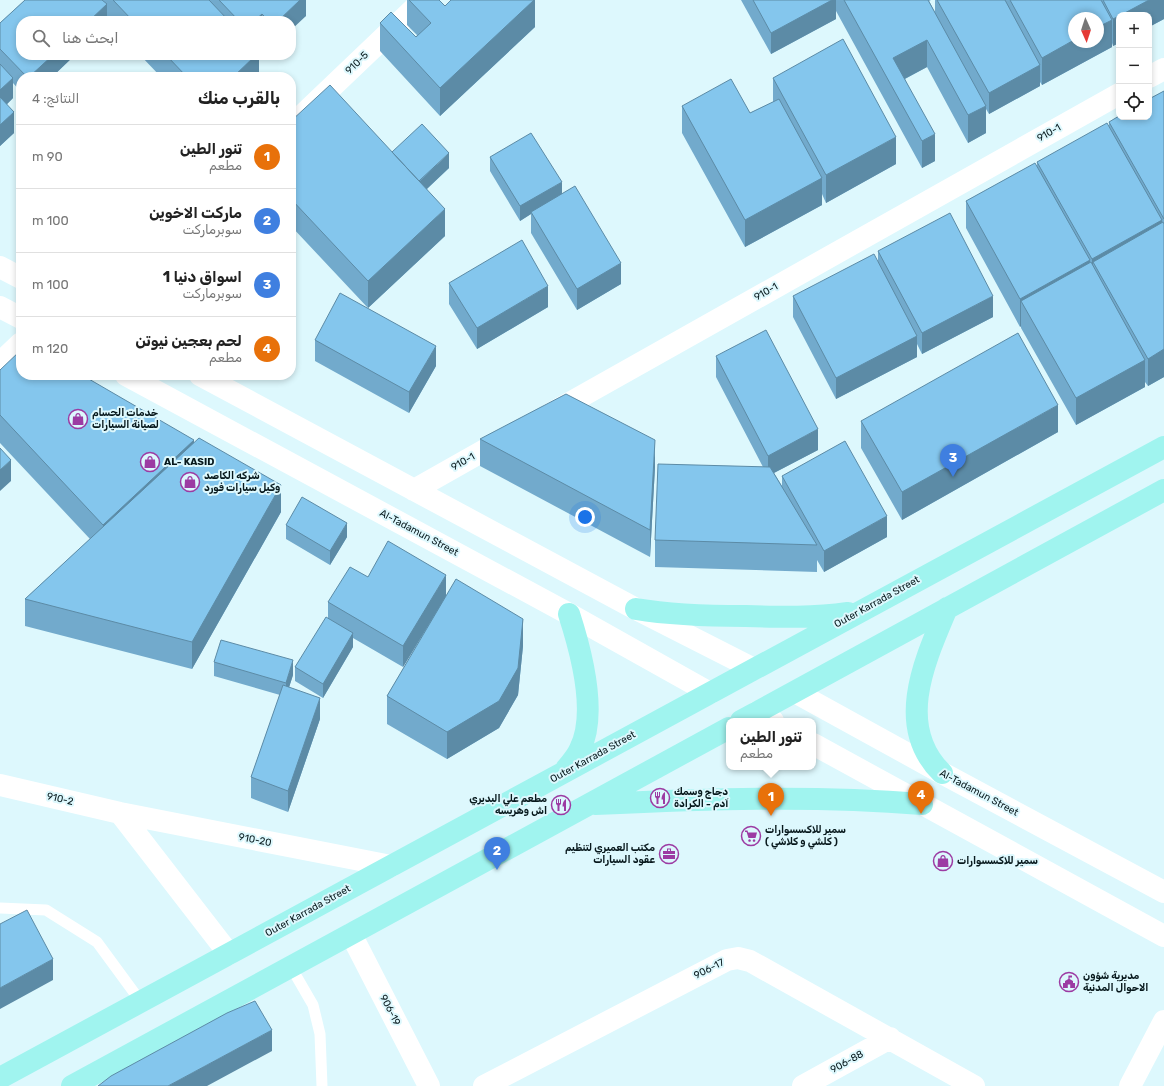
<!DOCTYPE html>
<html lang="ar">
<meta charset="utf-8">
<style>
body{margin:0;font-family:Rubik,"Noto Naskh Arabic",sans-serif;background:#f6f6f6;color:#222;direction:rtl}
.controls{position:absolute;right:12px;top:12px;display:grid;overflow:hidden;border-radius:8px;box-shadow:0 2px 6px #0003}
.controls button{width:36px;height:36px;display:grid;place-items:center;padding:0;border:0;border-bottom:1px solid #e0e0e0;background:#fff;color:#222;font:20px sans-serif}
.compass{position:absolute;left:1068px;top:12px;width:36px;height:36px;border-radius:50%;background:#fff;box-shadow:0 2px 6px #0003;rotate:177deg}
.you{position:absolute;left:585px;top:517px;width:14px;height:14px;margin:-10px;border:3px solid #fff;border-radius:50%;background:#1a73e8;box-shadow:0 0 0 6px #1a73e833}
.badge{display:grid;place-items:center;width:26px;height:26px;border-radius:50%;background:#9c3ba3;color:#fff;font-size:13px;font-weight:700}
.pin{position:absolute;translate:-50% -33px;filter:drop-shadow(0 1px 2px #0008)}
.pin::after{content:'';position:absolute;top:21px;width:14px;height:12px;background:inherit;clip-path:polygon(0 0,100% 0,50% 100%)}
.popup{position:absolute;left:726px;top:718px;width:90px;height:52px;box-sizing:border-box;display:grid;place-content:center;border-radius:8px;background:#fff;filter:drop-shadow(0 1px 3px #0005);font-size:13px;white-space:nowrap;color:#767676}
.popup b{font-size:15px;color:#222}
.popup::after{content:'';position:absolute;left:50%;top:100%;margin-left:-8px;border:8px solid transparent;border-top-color:#fff}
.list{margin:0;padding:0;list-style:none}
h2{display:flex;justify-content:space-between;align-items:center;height:52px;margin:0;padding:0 16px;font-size:17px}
h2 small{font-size:13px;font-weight:400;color:#767676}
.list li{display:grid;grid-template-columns:26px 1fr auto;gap:12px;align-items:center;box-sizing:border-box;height:64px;padding:0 16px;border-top:1px solid #e0e0e0}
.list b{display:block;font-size:15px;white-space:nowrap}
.list p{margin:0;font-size:13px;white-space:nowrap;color:#767676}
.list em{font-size:13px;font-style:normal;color:#767676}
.icon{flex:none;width:22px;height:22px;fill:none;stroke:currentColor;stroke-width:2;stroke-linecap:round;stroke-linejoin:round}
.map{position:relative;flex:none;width:1164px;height:1086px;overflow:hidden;direction:ltr}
.search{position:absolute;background:#fff;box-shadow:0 2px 6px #0003;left:16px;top:16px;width:280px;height:44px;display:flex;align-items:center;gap:10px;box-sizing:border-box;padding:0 14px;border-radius:16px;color:#767676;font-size:15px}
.panel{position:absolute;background:#fff;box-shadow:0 2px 6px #0003;left:16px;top:72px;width:280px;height:308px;border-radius:16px;direction:rtl}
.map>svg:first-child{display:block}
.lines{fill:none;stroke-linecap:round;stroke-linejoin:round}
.service{stroke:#fff;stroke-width:11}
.minor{stroke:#fff;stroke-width:22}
.tertiary{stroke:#fff;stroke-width:22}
.primary{stroke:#a0f4ef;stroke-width:22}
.wall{fill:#72aacc}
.shaded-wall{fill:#5c8ba6}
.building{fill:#84c6ed;stroke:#5c8ba6}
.labels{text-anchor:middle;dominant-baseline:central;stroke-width:4;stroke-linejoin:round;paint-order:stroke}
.street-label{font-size:10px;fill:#07181c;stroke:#ddf8fd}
.poi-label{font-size:10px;font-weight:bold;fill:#07181c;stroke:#ddf8fd;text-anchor:start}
</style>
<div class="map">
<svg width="1164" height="1086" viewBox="0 0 1164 1086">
<rect width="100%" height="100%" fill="#ddf8fd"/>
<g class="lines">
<path class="service" d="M0,908L46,910L97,942L141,1002
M291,967L313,1005L320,1034L322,1086"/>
<path class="minor" d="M1149,77L1164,69
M291,126L423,0
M0,267L21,278
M0,307L21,318
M0,363L21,343
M126,375L569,614L710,693
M200,375L636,609L754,669
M550,414L1119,94
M414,490L506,438
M0,785L120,813L391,866
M120,813L229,954
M351,934L429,1086
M484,1086L727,960L738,958L750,961L974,1086
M803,1086L890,1038
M1130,1086L1164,1021"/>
<path class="tertiary" d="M795,692L942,773L1164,892
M757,712L773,721
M813,744L1164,936"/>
<path class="primary" d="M636,609C672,615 708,616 745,616C780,617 814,618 848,613
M741,721L1164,490
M566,769C571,763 577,756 580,749C598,713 581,651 569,614
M942,773C894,726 925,660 947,608
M595,804C704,799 813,795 922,804
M0,1078L1164,447
M72,1086L729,728"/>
</g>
<path class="wall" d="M25,0H306V16L291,21H107V20V21L21,55H75L52,77H21V92L13,83V98L7,104L14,133L0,146V23Z
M407,0H439L445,6L535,0V27L440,116L380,51V23L416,37L417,35L407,25Z
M741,0H931L929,1L935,12V0H1164V19L1149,27L1119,15V43L1113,46L1112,43V47L1042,85L1040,82V86L989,114L986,109V133L968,143L927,67L905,79L935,161L922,168L836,11V19L771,54Z
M140,55H259V77H161Z
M773,78L896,164L826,203L822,194V205L745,247L682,133V106L750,113L773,102Z
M1164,91V377L1148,386L1145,382V387L1076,425L1021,328V326L1020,327L966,228V201L1037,166V162L1109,127V122Z
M291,121L392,152L449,168L427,189L445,236L368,308L291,226Z
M490,157L562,194L621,284L577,310L531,233V214L520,221L490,171Z
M878,251L993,317L922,354L917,344V357L836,399L793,317V296L878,262Z
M449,283L548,307L477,349L449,304Z
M315,340L436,366L409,413L315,361Z
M716,356L818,450L774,473L782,486V476L887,537L824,572L817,560V572L655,567V540L763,467L716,377Z
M0,370L194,443L281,512L192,669L25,626V599L90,539L0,443Z
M861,421L1058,432L902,520L861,448Z
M480,439L655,467L650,557L480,466Z
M286,525L347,537L330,565L286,539Z
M368,577L446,596L523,646L518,695L499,728L447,759L387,724V696L437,612L403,667L353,638V647L323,698L295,681V667L328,619V602Z
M214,662L293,675L289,687L320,719L288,812L251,798V777L280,695L214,676Z"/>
<path class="shaded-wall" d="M300,0H306V16L291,30V21H278Z
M534,0H535V27L440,116V88Z
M832,0H836V19L771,54V33Z
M1149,0H1164V19L1149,27V15H1121Z
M107,4V21H89Z
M262,14V21H254Z
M1119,16V43L1113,46V19Z
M1112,20V47L1042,85V58L1074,40V42H1098V27Z
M927,40V67L893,85V58Z
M53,55H75L52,77H29Z
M256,55H259V77H233Z
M1040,65V86L989,114V93Z
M13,78V98L0,111V90Z
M986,106V133L968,143V115Z
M14,112V133L0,146V125Z
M935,134V161L922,168V141Z
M896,137V164L826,203V175Z
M449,153V168L417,198V184Z
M822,178V205L745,247V220Z
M562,182V197L531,212V214L520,221V206Z
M445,209V236L368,308V281Z
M1162,220V247L1093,262V285L1092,286V259Z
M1090,260V287L1021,301V326L1020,327V299Z
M621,263V284L577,310V289Z
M548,286V307L477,349V328Z
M993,296V317L922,354V333Z
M917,336V357L836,399V378Z
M436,346V366L409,413V392Z
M1164,349V377L1148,386V359Z
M1145,360V387L1076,425V398Z
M1058,405V432L902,520V492Z
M818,429V450L768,476V456Z
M194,440V467L103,552V525Z
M655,440V467L650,557V530Z
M11,460V481L0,491V470Z
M281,485V512L192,669V642Z
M887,516V537L824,572V551Z
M347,523V537L330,565V551Z
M446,575V596L403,667V646Z
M523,619V646L518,695L499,728L447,759V732Z
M353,633V647L323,698V684Z
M293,660V675L286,697V683Z
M320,698V719L288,812V791Z
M53,959V980L0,1009V988Z
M272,1030V1051L207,1086H168Z"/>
<path class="building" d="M25,0H102L107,4L89,21H21V55H53L29,77H27L0,49V23Z
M113,0H209L229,21H133Z
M219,0H300L278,21H269L262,14L254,21H239Z
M409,0H439L445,6L451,0H534L440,88L380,23L391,12L416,37L431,23Z
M753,0H832L771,33Z
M844,0H928L986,106L968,115L927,40L893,58L935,134L922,141Z
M937,0H1005L1040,65L989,93Z
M1010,0H1101L1112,20L1098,27V18H1074V40L1042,58Z
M1103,0H1149L1121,15H1119V16L1113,19Z
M843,39L896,137L826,175L773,78Z
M166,55H256L233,77H187Z
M0,64L13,78L0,90Z
M731,79L750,113L779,99L822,178L745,220L682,106Z
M330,85L445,209L368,281L291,199V121Z
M1164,91V219L1109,122L1119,116V117H1149V99Z
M0,97L14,112L0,125Z
M1107,123L1162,220L1092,259L1037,162Z
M422,124L449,153L419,181L392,152Z
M531,133L562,182L520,206L490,157Z
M1035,163L1090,260L1020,299L966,201Z
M575,186L621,263L577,289L531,212Z
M950,213L993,296L922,333L878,251Z
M1163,222L1164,224V349L1148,359L1093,262Z
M522,240L548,286L477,328L449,283Z
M874,254L917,336L836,378L793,296Z
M1091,262L1145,360L1076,398L1021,301Z
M340,293L436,346L409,392L315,340Z
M766,330L818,429L768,456L716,356Z
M1018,333L1058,405L902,492L861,421Z
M21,350V375H82L194,440L103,525L0,415V370Z
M566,394L655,440L650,530L480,439Z
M199,438L281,485L192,642L25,599Z
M845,441L887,516L824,551L782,476Z
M0,448L11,460L0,470Z
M658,464L770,467L817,545L655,540Z
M302,497L347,523L330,551L286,525Z
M388,541L446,575L403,646L328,602L350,567L368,577Z
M456,579L523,619L518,668L499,701L447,732L387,696Z
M326,617L353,633L323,684L295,667Z
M221,640L293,660L286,683L214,662Z
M283,685L320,698L288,791L251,777Z
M27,910L53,959L0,988V924Z
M255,1001L272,1030L168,1086H98L111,1076L227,1013Z"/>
<defs>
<g id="shop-ring" transform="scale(1)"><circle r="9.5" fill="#ddf8fd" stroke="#9c3ba3" stroke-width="1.5"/><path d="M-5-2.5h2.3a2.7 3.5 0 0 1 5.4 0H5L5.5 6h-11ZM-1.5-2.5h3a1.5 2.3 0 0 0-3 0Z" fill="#9c3ba3"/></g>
<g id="restaurant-ring" transform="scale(1)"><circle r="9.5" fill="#ddf8fd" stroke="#9c3ba3" stroke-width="1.5"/><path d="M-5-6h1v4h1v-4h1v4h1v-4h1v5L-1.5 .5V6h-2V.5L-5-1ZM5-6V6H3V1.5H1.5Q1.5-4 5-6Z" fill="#9c3ba3"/></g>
<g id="supermarket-ring" transform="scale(1)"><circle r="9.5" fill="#ddf8fd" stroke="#9c3ba3" stroke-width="1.5"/><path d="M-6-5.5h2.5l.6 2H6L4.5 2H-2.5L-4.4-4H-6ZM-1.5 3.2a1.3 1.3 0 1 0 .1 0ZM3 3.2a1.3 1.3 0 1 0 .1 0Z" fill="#9c3ba3"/></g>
<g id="office-ring" transform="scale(1)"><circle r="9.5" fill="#ddf8fd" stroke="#9c3ba3" stroke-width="1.5"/><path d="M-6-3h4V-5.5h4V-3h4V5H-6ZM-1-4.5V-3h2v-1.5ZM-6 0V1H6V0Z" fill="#9c3ba3"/></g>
<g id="civic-ring" transform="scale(1)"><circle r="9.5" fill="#ddf8fd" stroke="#9c3ba3" stroke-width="1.5"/><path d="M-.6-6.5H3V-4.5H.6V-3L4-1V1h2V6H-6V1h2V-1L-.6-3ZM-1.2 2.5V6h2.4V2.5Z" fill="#9c3ba3"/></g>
</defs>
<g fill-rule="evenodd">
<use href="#shop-ring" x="78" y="419"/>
<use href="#shop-ring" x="150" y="462"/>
<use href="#shop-ring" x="190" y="482"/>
<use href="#restaurant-ring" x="660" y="798"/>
<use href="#restaurant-ring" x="561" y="805"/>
<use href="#supermarket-ring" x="751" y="836"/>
<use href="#office-ring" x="669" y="854"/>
<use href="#shop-ring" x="943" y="861"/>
<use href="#civic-ring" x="1069" y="982"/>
</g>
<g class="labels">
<g class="street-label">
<text transform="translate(357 63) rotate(-44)">910-5</text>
<text transform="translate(1049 133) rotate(-29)">910-1</text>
<text transform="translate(766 292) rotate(-29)">910-1</text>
<text transform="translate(463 462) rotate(-29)">910-1</text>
<text transform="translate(419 533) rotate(28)">Al-Tadamun Street</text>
<text transform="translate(877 602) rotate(-29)">Outer Karrada Street</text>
<text transform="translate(593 757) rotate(-29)">Outer Karrada Street</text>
<text transform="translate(979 793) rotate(28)">Al-Tadamun Street</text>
<text transform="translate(60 799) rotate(13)">910-2</text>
<text transform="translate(255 840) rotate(11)">910-20</text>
<text transform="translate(308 911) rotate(-29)">Outer Karrada Street</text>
<text transform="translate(709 969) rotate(-27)">906-17</text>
<text transform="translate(390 1010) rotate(63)">906-19</text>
<text transform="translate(847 1062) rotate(-29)">906-88</text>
</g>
<g class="poi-label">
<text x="92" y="413">خدمات الحسام<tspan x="92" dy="12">لصيانة السيارات</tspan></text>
<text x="164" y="462">AL- KASID</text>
<text x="204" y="476">شركه الكاصد<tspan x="204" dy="12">وكيل سيارات فورد</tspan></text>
<text x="674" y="792">دجاج وسمك<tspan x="674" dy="12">آدم - الكرادة</tspan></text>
<text x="547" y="799" text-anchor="end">مطعم علي البديري<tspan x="547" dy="12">اش وهريسه</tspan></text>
<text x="765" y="830">سمير للاكسسوارات<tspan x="765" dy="12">( كلشي و كلاشي )</tspan></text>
<text x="655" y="848" text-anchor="end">مكتب العميري لتنظيم<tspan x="655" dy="12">عقود السيارات</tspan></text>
<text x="957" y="861">سمير للاكسسوارات</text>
<text x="1083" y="976">مديرية شؤون<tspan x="1083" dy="12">الاحوال المدنية</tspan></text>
</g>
</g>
</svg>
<div class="controls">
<button>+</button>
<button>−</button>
<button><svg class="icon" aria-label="locate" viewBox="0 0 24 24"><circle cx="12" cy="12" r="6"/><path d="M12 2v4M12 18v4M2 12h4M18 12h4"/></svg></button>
</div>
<svg class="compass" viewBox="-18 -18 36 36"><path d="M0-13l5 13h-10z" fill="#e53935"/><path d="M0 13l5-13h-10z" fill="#767676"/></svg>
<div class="you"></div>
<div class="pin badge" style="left:771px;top:816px;background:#e8710a">1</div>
<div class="popup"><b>تنور الطين</b>مطعم</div>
<div class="pin badge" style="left:497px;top:870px;background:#3f7fe0">2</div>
<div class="pin badge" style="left:953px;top:477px;background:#3f7fe0">3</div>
<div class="pin badge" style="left:921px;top:814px;background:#e8710a">4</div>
<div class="search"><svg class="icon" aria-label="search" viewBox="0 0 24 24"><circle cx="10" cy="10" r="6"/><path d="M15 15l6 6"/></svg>ابحث هنا</div>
<section class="panel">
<h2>بالقرب منك<small>النتائج: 4</small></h2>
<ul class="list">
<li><span class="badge" style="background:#e8710a">1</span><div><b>تنور الطين</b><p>مطعم</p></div><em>90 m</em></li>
<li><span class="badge" style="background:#3f7fe0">2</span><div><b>ماركت الاخوين</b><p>سوبرماركت</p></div><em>100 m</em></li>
<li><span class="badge" style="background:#3f7fe0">3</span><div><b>اسواق دنيا 1</b><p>سوبرماركت</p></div><em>100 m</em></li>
<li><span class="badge" style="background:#e8710a">4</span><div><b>لحم بعجين نيوتن</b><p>مطعم</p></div><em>120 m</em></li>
</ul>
</section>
</div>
